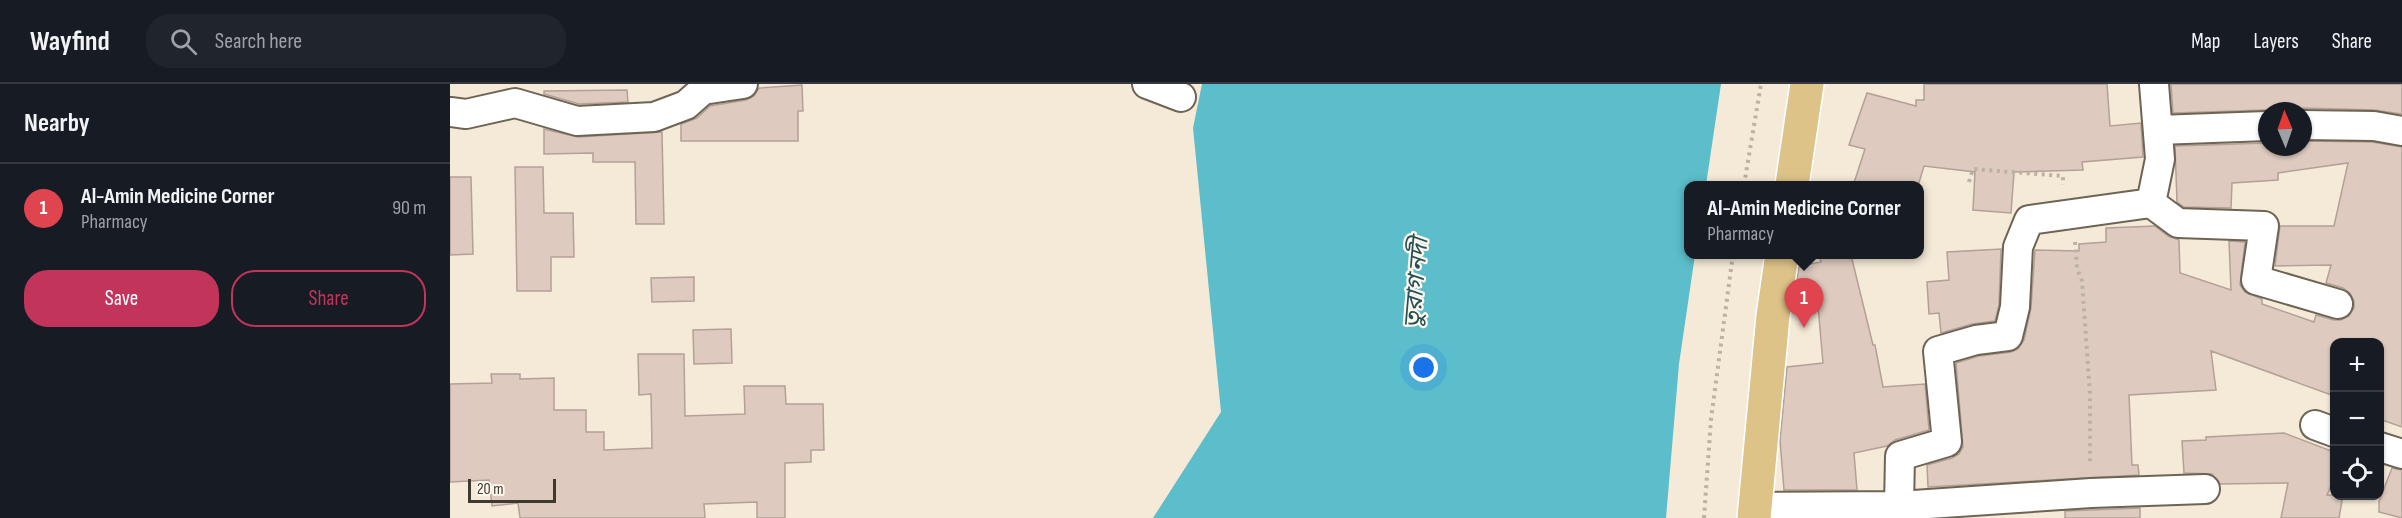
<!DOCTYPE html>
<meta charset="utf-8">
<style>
body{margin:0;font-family:"Sofia Sans Condensed","Noto Sans Bengali",sans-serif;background:#20242c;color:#f1f3f6}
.controls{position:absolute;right:18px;bottom:18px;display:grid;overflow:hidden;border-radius:12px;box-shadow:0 2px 4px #0004}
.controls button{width:54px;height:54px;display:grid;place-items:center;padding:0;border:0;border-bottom:2px solid #363941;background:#171b24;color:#f1f3f6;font:30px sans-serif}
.compass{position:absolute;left:1808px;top:18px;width:54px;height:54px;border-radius:50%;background:#171b24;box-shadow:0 2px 4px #0004;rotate:358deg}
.scale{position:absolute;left:18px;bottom:15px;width:88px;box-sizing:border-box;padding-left:6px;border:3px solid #3e3a32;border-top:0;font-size:16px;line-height:21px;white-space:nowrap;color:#3e3a32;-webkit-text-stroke:4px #fef8ed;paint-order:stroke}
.you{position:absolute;left:974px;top:284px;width:21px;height:21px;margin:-15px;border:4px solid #fff;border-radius:50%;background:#1a73e8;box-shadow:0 0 0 9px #1a73e833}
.badge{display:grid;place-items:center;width:39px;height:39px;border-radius:50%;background:#c3345b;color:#fff;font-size:20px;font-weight:700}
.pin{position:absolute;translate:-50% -50px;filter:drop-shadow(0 2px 3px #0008)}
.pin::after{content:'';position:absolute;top:32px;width:21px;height:18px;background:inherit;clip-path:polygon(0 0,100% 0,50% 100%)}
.popup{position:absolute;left:1234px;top:97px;width:240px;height:78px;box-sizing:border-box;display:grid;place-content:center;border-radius:12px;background:#171b24;filter:drop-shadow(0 2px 4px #0005);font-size:20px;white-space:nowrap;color:#9ea1a6}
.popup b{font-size:22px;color:#f1f3f6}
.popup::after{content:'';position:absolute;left:50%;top:100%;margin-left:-12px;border:12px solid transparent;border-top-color:#171b24}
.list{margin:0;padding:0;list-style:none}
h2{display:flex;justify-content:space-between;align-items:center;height:78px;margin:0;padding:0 24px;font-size:26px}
h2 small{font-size:20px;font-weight:400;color:#9ea1a6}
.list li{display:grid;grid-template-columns:39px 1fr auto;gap:18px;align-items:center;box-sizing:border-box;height:90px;padding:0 24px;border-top:2px solid #363941}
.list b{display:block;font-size:22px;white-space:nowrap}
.list p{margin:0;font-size:20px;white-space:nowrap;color:#9ea1a6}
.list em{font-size:20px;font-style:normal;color:#9ea1a6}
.actions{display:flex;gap:12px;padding:18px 24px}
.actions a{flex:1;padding:14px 0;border:2px solid #c3345b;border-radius:24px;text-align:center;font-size:21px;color:#c3345b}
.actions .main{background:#c3345b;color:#fff}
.icon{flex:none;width:33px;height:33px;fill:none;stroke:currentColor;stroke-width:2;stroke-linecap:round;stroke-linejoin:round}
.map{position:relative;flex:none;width:1952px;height:434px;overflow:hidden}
header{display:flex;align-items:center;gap:36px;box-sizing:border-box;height:84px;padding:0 30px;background:#171b24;border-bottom:2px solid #363941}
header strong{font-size:28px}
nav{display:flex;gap:33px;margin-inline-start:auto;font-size:21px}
.search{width:420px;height:54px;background:#20242c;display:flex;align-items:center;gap:15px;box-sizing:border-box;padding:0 21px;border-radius:24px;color:#9ea1a6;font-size:22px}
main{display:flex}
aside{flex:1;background:#171b24}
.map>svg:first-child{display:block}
.water{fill:#5cbecb}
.building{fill:#decabf;stroke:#b3a096;stroke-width:1.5}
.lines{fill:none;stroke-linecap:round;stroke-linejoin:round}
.minor-casing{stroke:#6d6454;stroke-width:32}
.trunk-casing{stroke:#fff;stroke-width:36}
.path{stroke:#bbb2a3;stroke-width:4;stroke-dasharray:3 4.5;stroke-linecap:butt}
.minor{stroke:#fff;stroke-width:28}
.trunk{stroke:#dec388;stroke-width:33}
.labels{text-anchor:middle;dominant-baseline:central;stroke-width:4.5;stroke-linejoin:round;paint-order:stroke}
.water-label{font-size:24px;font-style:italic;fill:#245055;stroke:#fef8ed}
</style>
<header>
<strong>Wayfind</strong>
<div class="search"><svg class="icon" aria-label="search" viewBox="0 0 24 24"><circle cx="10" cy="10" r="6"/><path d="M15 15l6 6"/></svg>Search here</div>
<nav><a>Map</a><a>Layers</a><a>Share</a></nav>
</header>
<main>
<aside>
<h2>Nearby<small></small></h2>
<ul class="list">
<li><span class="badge" style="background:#e0444e">1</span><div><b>Al-Amin Medicine Corner</b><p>Pharmacy</p></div><em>90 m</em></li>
</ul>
<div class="actions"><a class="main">Save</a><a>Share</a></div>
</aside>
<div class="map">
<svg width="1952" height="434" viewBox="0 0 1952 434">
<rect width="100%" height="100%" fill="#f5ead8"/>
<path class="water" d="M752,0H1271L1256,101H1238V170L1245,171L1229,280L1216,434H703L771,328L743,44Z"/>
<path class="building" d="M1474,0H1657L1660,42L1691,39L1693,73L1632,78L1633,86L1564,88L1561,129L1523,126L1525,88L1474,82L1468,102H1403L1415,65L1399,61L1417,9L1466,22V16H1474Z
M1721,0H1952V30L1924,26L1853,24L1844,27L1816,26L1723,29Z
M352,1L353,27H348V57H231V40L247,34L260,22L296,16L304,12L309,4Z
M177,6L178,18L129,20L94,10V7Z
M94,45L128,53L212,48L214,140H186L185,78H143V69L94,70Z
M1853,57L1922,58L1952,63V343L1929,335V258H1884V312L1761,267L1766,306L1679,311L1682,381H1688L1689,391L1478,403L1477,381L1502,374L1509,370L1513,363L1506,279L1529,272L1561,268L1568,265L1574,256L1581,224L1585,166L1629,167V160L1656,158V144L1705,142L1718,152L1729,156L1730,189L1781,206L1779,157L1795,158L1790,201L1795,208L1812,215V220L1864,238L1866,231L1884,236H1891L1899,232L1904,224V217L1900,209L1893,204L1876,199L1881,181L1825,182L1830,142H1884L1898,79L1828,89V96L1782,99L1781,124L1734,123L1727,118L1725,62L1817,59V63H1853Z
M65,83H93L94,129H123L124,173H101V207H67Z
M0,93H21L23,170L0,171Z
M1551,165L1549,221L1545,237L1522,240L1491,249L1489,229L1479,230L1477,198L1499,196L1497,168Z
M1369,171H1401L1423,261H1425L1433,303L1475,300L1479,346L1445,356L1437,362L1404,369L1407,406H1334L1330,356L1337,283L1373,279L1367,211L1344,215L1349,182L1371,178Z
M244,193V217L202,218L201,194Z
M281,245L282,279L244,280L243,246Z
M188,270H234L235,332L295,330L294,302H335L336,320H373L374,366H361V378L335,379V434H307V418L254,420L255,434H70L68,419L42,422L39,396L0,398V300L42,299L41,290H70V295L104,294V326H136V348H154V366L202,364L201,310L189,311Z
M1834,349L1884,368V395L1877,411H1893L1889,434H1831L1838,399L1770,400L1762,390L1734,389L1732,357L1756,356V353Z
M1942,384L1952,386V434L1929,428V417Z
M1690,424V434H1615V427Z"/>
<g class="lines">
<g class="minor-casing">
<path id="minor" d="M697,0L731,13
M0,28L16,30L65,19L127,37L204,33L236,21L253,6L293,0
M1853,41L1924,42L1952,47
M1708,46L1817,42
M1701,119L1710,75L1704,0
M1865,341L1884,348
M1930,363L1952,370
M1449,422L1450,372L1497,358L1488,267L1526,256L1558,252L1565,223L1568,163L1579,136L1701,119L1728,139L1814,142L1806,196L1888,220
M1305,423L1449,422L1641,409L1755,405"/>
</g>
<g class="trunk-casing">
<path id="trunk" d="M1342,101L1357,0
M1304,434L1323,232L1332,170"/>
</g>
<path class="path" d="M1519,98L1523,85L1613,92V101
M1294,101L1311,0
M1625,158L1627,184L1632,197L1640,310V380
M1254,434L1261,335L1283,170"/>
<use href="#minor" class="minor"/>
<use href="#trunk" class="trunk"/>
</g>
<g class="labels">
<g class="water-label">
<text transform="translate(966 199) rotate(-85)">তুরাগ নদী</text>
</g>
</g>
</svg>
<div class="controls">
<button>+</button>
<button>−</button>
<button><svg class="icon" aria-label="locate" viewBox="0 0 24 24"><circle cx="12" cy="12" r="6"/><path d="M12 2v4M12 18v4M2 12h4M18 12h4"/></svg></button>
</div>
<svg class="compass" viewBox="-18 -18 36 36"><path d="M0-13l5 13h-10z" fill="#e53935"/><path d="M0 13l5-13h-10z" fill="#9ea1a6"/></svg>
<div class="scale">20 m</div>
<div class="you"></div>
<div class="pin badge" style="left:1354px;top:244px;background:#e0444e">1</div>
<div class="popup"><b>Al-Amin Medicine Corner</b>Pharmacy</div>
</div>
</main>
